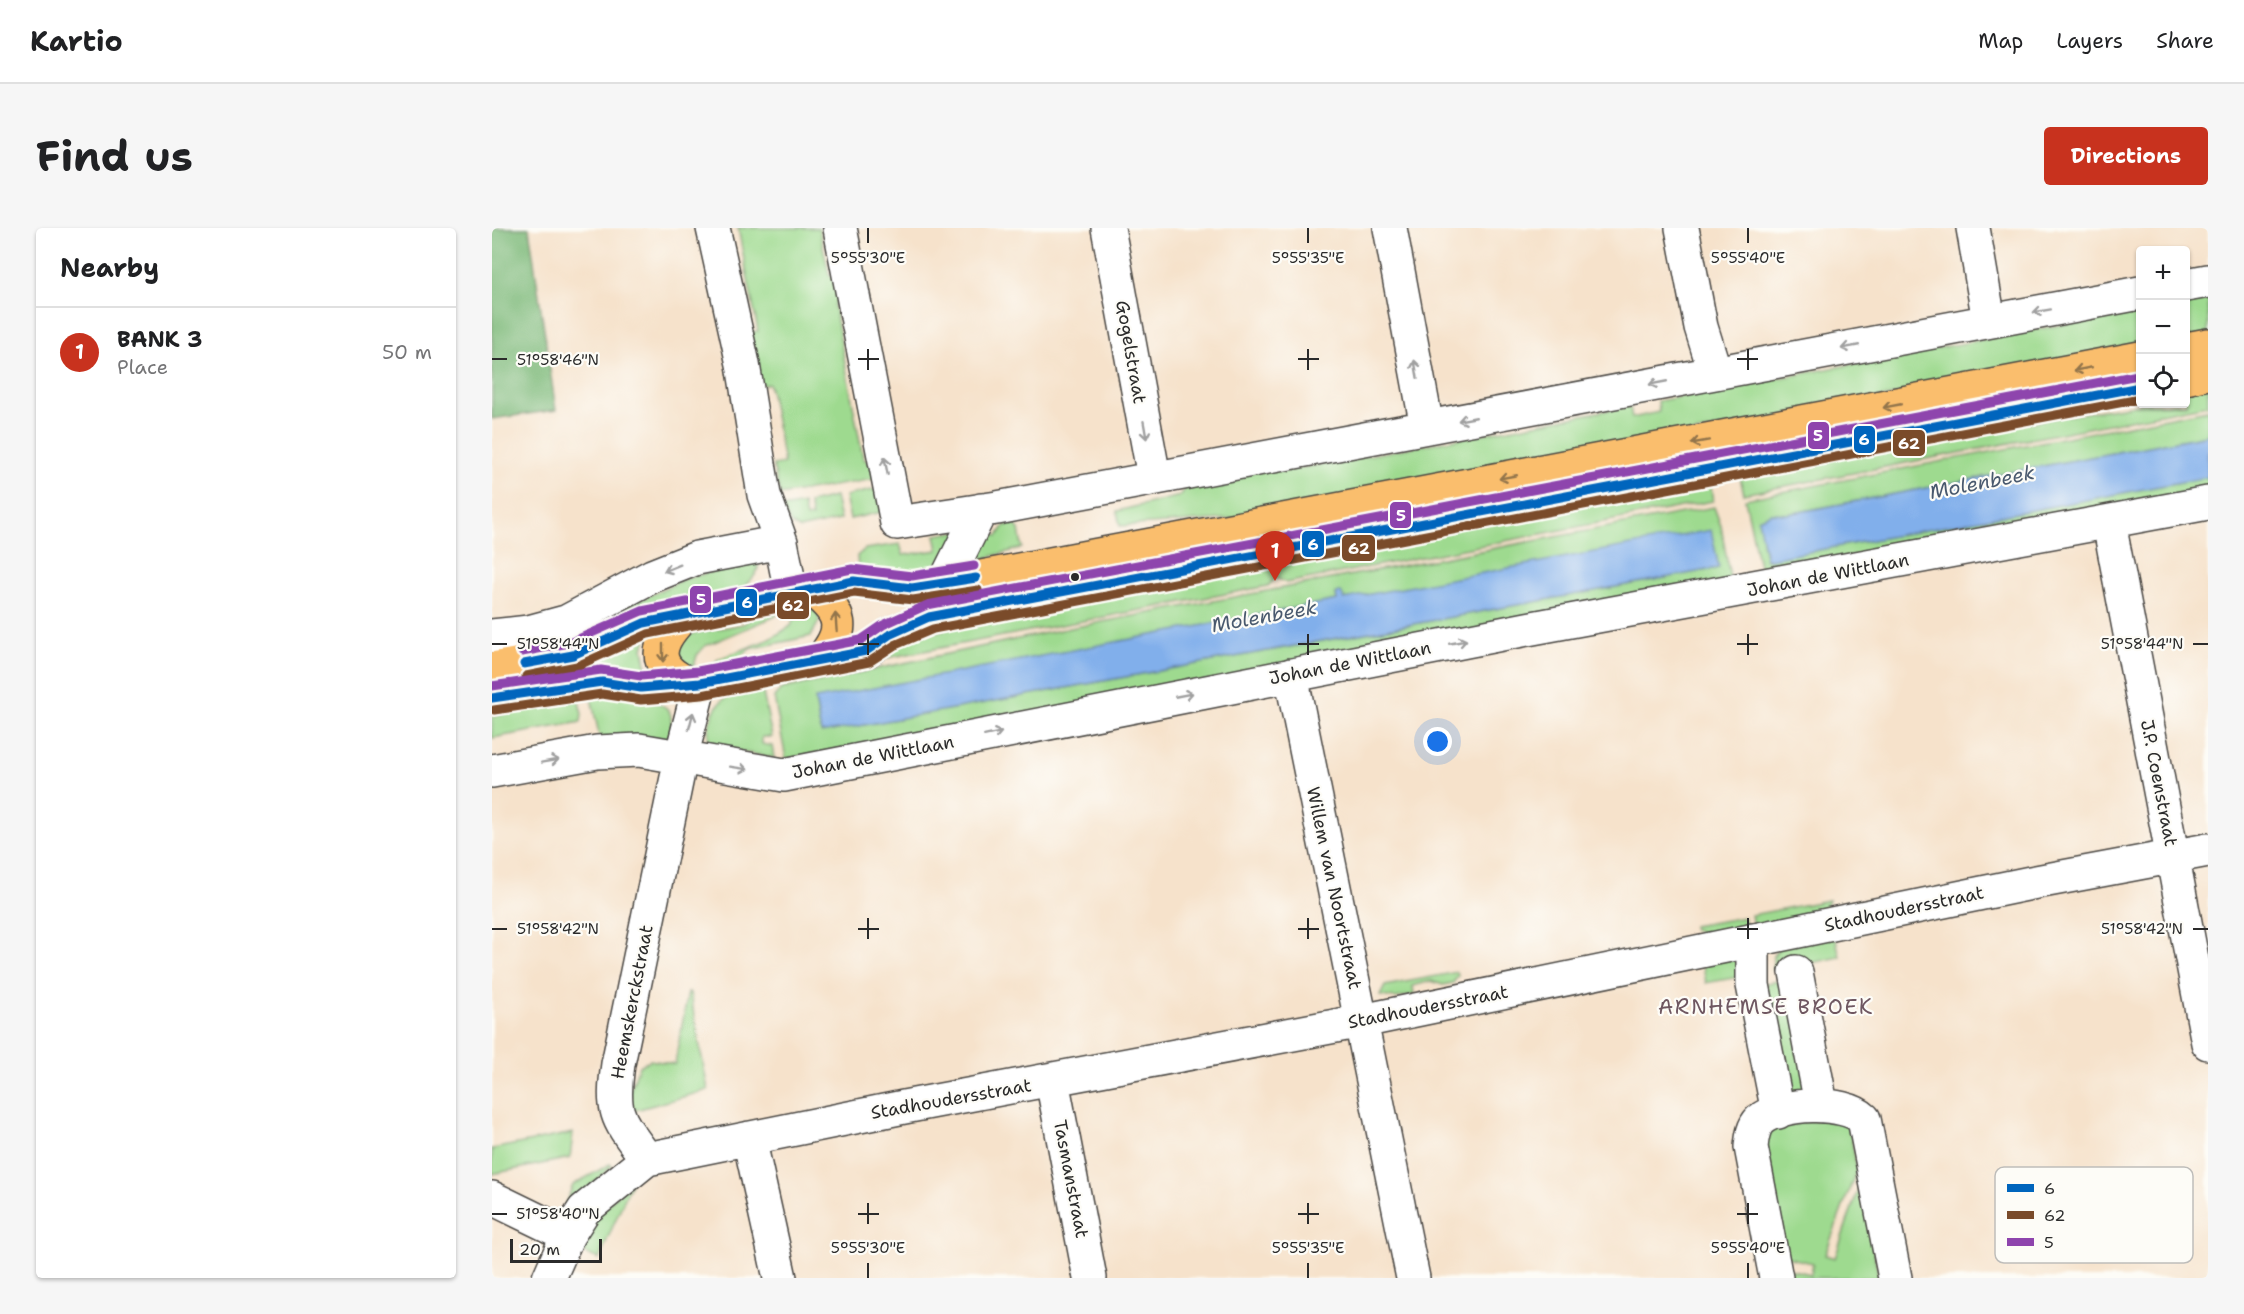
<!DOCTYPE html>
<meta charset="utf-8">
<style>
body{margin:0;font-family:"Shantell Sans",sans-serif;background:#f6f6f6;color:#202124}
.controls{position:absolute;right:18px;top:18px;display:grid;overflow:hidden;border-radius:6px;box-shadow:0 2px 4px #0004}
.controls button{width:54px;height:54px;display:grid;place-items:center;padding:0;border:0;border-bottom:2px solid #e0e0e0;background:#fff;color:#202124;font:30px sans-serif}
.scale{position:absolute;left:18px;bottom:15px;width:92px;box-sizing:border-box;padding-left:6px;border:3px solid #2b2b2b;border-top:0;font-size:16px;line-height:21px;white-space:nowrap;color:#2b2b2b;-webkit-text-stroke:4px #fdfcf7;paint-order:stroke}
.you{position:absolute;left:946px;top:514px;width:21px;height:21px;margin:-15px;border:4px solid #fff;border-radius:50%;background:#1a73e8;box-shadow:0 0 0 9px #1a73e833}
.badge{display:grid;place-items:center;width:39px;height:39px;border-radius:50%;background:#c8321e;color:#fff;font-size:20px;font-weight:700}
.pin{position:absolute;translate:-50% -50px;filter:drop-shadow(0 2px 3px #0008)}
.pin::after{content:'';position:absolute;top:32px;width:21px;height:18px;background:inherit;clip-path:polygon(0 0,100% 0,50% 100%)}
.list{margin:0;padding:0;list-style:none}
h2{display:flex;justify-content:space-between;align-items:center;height:78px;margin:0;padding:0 24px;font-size:26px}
h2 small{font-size:20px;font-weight:400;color:#757577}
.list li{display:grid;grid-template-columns:39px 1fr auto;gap:18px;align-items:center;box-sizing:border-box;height:90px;padding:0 24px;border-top:2px solid #e0e0e0}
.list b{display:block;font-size:22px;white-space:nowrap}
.list p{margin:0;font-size:20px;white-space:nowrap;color:#757577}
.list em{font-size:20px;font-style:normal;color:#757577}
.icon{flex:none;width:33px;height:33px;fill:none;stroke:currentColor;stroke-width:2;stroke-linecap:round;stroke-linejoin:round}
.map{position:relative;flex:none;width:1716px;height:1050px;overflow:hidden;border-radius:6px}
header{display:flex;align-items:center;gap:36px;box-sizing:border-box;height:84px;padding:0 30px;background:#fff;border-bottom:2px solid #e0e0e0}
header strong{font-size:28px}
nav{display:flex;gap:33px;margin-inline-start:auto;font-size:21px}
.intro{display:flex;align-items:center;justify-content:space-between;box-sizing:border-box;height:144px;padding:0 36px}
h1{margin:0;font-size:42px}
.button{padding:15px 27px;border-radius:6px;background:#c8321e;color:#fff;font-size:21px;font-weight:700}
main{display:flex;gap:36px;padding:0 36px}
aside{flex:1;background:#fff;border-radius:6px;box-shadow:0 2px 4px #0004}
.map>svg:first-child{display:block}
.green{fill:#9eda8f;stroke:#64825d;stroke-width:1.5;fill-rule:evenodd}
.forest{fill:#7eba7a;stroke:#547252;stroke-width:1.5}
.water{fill:#81afeb;stroke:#566d8b;stroke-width:1.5}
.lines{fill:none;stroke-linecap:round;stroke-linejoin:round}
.minor-casing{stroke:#494643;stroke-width:36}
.major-casing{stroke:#494643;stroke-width:36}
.minor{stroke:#fff;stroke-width:33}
.major{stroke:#fabe6d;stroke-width:33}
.bus-1-casing{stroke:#fdfcf7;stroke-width:14}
.bus-2-casing{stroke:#fdfcf7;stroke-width:14}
.bus-3-casing{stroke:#fdfcf7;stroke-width:14}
.bus-1{stroke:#0065bd;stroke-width:9}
.bus-2{stroke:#7a4b2a;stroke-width:9}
.bus-3{stroke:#8e44ad;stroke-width:9}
.oneway{stroke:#a0a0a0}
.oneway2{stroke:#92744c}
.ticks{fill:none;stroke:#2b2b2b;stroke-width:2}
.bus-dot{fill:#2b2b2b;stroke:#fdfcf7;stroke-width:2}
.labels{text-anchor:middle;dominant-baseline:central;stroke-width:4.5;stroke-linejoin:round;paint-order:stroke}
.street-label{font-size:18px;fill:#2b2b2b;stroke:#fdfcf7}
.water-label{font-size:20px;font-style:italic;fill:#49596e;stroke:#fdfcf7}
.quarter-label{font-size:21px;letter-spacing:1.5px;fill:#6f5761;stroke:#fdfcf7}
.key{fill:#fdfcf7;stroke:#bebdba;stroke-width:1.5}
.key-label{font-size:16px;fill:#2b2b2b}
.ticks-label{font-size:15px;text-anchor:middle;fill:#2b2b2b;stroke:#fdfcf7;stroke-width:4.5;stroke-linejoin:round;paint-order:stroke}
.line-badge{stroke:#fdfcf7;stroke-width:2}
.badge-label{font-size:16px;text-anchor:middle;font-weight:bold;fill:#fff}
</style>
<header>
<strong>Kartio</strong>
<nav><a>Map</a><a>Layers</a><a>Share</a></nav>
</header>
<div class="intro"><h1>Find us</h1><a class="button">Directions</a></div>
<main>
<aside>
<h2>Nearby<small></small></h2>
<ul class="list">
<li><span class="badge">1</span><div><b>BANK 3</b><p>Place</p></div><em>50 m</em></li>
</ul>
</aside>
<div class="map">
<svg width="1716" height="1050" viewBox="0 0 1716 1050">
<rect width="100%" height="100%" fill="#fdfcf7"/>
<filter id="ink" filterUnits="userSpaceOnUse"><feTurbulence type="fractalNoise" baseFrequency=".0167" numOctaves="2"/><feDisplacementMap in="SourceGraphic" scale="12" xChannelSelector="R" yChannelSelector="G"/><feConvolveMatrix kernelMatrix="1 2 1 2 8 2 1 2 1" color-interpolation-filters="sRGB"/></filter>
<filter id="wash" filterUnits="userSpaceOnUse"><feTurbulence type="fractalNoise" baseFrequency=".008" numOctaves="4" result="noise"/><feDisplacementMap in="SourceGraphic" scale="24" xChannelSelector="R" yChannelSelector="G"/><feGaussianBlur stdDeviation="1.35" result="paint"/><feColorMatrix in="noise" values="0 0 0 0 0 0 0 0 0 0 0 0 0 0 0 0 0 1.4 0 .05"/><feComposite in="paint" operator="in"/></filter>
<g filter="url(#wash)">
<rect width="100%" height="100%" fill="#f6e2cb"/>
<path class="green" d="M246,0H327L337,46L347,56L349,68L342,77L371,230L381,238L383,251L288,267L281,237L292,235L277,156L265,158L255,105L266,103Z
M1716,69V108L1694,112V73Z
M1648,82V121L749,290L628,298L625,283L688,268L701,250L778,237L789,244L1138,178L1140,190L1167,184L1166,173Z
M1716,152V177L1252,266L1246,241L1648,176H1694V156Z
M1716,182V207L1296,286L1279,285L1270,314L1274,332L1716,249V265L1274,344L1267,338L1253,271Z
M1217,247L1221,273L794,355L784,350L776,358L379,433L415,409Z
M385,261L390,284L358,291L353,268Z
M343,269L348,292L307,301L299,296L290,280L311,276L314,290L320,289L317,275Z
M1222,279L1229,298L1239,356L294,531L282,469L289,461L578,400ZM1227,340L329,505L323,472L845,372L844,365L849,364L852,371Z
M522,296L527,301L530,320L479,334L495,305L506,308L513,297Z
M473,302L437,346L366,341L365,328L373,321L408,316L411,327L446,322L443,307Z
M258,334H266C268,346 257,354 250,360L87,411L84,403L192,351Z
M307,374L326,385L327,393L319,408L258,421L233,441L216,444L226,431L278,411L299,398Z
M290,375L284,388L213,418L205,427L201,442L186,431L185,424L192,407L251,396L270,383Z
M156,404L151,420L156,448H94L90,432Z
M269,455L280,509H270V516L280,518L282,530L218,518C215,510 216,502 218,494C225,467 245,463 269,455Z
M98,465C115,466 170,467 178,485C180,490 179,499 180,504L175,510L108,511Z
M85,466L90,486L89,494L0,510V489Z
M1337,672L1331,689L1262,703L1259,687Z
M1252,689L1255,704L1217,708L1201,701V698Z
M1343,707L1348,729L1281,743V728L1288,718Z
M1243,731L1251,739L1253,748L1214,755L1210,732Z
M965,744L966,748L961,755L951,757L939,753L921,758L922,767L904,770L888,768L893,758Z
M1299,751L1320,863L1295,869L1274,755Z
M196,764L198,765L216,862L140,883L135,871L147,838L158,832L183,836Z
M1342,889L1357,898L1365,941L1333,1027L1343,1030L1368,956L1387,1050H1293L1291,1040L1319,1046L1321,1035L1289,1028L1272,905L1280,900Z
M81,905L78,930L0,946V921Z
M118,936L120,938L75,979H72L81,957Z
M140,953L107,1031L82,1021L90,1001Z"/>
<path class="forest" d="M0,0H37L64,182L0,191Z"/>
<path class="water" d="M1716,207V249L1274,332L1266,291L1279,285L1296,286Z
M1219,302L1227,340L329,505L323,471L845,372L844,365L849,364L852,371Z"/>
</g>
<g filter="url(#ink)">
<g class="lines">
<g class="minor-casing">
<path id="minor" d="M221,0L251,136L272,267L289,314L299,365
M348,0L405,295L505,280L1648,65
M616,0L662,249
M898,0L935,199
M1190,0L1209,99L1223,144
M1481,0L1497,93
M1694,57L1716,53
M1617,295L1716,815
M452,356L489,282
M0,408L37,404L74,394L160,348L205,330L289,314
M799,447L921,1050
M0,543L105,524L147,522L292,547L1035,401L1716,275
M1261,712V757L1286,884
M1304,744L1329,876
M560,852L598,1050
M257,910L288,1050
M155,931C125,890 119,887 126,836L189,530L208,455
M0,970L76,1007
M57,1050L76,1007L92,982L155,931L412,879L870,793L1539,655L1716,622
M1284,1050L1259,919C1260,909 1261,899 1268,892C1289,874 1352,872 1372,891L1403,1050"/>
</g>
<g class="major-casing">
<path id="major" d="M1694,121L1716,117
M1694,150L1716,145
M320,362C350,385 355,401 329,432
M192,387C165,414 156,438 198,456
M0,441L81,427L152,395L299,365L362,353L420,360L452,356L1648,130
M0,470L88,456L110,454L149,460L208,455L374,423L397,407L437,389L1648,159"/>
</g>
<use href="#minor" class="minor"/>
<use href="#major" class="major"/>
<g class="bus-1-casing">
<path id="bus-1" d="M32,436L81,427L152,395L362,353L420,360L484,350
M0,470L110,454L149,460L208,455L374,423L397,407L437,389L1648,159"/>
</g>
<g class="bus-2-casing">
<path id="bus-2" d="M34,448L85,438L156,406L362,365L421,372L486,362
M2,482L110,466L149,472L210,467L377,434L403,417L441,401L1648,171"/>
</g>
<g class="bus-3-casing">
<path id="bus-3" d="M30,424L77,415L150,383L360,341L420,348L482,338
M0,458L109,442L149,448L206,443L369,412L391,397L435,377L1646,147"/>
</g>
<use href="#bus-1" class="bus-1"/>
<use href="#bus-2" class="bus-2"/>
<use href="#bus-3" class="bus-3"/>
</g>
<defs><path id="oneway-shaft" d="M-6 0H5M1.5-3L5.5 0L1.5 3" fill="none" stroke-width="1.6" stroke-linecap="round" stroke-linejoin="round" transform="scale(1.5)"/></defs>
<g class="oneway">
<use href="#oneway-shaft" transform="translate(1550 83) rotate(170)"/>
<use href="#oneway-shaft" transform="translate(1358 119) rotate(169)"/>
<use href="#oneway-shaft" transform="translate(924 141) rotate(-100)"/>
<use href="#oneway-shaft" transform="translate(1166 155) rotate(169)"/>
<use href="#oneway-shaft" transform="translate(975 191) rotate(169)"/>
<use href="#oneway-shaft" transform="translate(653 202) rotate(80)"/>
<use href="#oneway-shaft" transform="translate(394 238) rotate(-101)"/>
<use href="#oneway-shaft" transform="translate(180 340) rotate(158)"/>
<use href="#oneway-shaft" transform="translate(966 414) rotate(-11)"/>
<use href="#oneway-shaft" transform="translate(692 467) rotate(-11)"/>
<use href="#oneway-shaft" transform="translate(199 493) rotate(-76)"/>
<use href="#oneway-shaft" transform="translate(501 506) rotate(-12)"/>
<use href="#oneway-shaft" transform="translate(58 533) rotate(-10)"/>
<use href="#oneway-shaft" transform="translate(247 540) rotate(9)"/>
</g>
<g class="oneway2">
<use href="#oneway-shaft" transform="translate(1591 141) rotate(169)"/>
<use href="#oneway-shaft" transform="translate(1400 178) rotate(169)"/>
<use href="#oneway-shaft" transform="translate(1208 214) rotate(170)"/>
<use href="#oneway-shaft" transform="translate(1016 249) rotate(169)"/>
<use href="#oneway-shaft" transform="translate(344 394) rotate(-94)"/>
<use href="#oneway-shaft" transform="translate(171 425) rotate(90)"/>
</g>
</g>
<path class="ticks" d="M376,0V15M816,0V15M1256,0V15M376,121V142M816,121V142M1256,121V142M0,131H15M366,131H387M806,131H827M1245,131H1266M376,406V427M816,406V427M1256,406V427M0,416H15M366,416H387M806,416H827M1245,416H1266M1701,416H1716M376,690V711M816,690V711M1256,690V711M0,701H15M366,701H387M806,701H827M1245,701H1266M1701,701H1716M376,975V996M816,975V996M1256,975V996M0,986H15M366,986H387M806,986H827M1245,986H1266M376,1035V1050M816,1035V1050M1256,1035V1050"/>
<circle class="bus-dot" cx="583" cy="349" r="5"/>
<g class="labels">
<g class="street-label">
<text transform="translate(639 124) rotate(80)">Gogelstraat</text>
<text transform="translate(1336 347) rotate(-11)">Johan de Wittlaan</text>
<text transform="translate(858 435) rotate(-11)">Johan de Wittlaan</text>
<text transform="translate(381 529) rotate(-11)">Johan de Wittlaan</text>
<text transform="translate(1667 555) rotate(79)">J.P. Coenstraat</text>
<text transform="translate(842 660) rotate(78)">Willem van Noortstraat</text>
<text transform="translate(1412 681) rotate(-12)">Stadhoudersstraat</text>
<text transform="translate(140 774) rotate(-79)">Heemskerckstraat</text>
<text transform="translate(936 779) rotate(-11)">Stadhoudersstraat</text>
<text transform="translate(459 871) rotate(-10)">Stadhoudersstraat</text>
<text transform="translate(579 951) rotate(79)">Tasmanstraat</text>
</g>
<g class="water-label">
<text transform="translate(1490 254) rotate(-11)">Molenbeek</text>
<text transform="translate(772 388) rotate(-10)">Molenbeek</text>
</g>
<g class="quarter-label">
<text x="1274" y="779">ARNHEMSE BROEK</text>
</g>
</g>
<rect x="1503" y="939" width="198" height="96" rx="9" class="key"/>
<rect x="1515" y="956" width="27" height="8" fill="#0065bd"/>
<rect x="1515" y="983" width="27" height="8" fill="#7a4b2a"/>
<rect x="1515" y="1010" width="27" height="8" fill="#8e44ad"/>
<g class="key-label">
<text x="1552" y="966">6</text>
<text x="1552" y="993">62</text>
<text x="1552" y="1020">5</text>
</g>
<g class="ticks-label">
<text x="376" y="35">5°55'30"E</text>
<text x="816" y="35">5°55'35"E</text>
<text x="1256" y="35">5°55'40"E</text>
<text x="66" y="137">51°58'46"N</text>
<text x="66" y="421">51°58'44"N</text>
<text x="1650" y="421">51°58'44"N</text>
<text x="66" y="706">51°58'42"N</text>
<text x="1650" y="706">51°58'42"N</text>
<text x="66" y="991">51°58'40"N</text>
<text x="376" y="1025">5°55'30"E</text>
<text x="816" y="1025">5°55'35"E</text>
<text x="1256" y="1025">5°55'40"E</text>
</g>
<g class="line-badge">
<rect x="1315" y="193" width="23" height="29" rx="6" fill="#8e44ad"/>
<rect x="1361" y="197" width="23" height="29" rx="6" fill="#0065bd"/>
<rect x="1400" y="201" width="34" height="28" rx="6" fill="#7a4b2a"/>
<rect x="897" y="273" width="23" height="28" rx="6" fill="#8e44ad"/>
<rect x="809" y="302" width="24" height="28" rx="6" fill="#0065bd"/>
<rect x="849" y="306" width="35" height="28" rx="6" fill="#7a4b2a"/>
<rect x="197" y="357" width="23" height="29" rx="6" fill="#8e44ad"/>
<rect x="243" y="360" width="23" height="29" rx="6" fill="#0065bd"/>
<rect x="284" y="363" width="34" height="29" rx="6" fill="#7a4b2a"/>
</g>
<g class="badge-label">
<text x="1326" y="213">5</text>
<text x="1372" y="217">6</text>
<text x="1417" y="221">62</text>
<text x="909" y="293">5</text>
<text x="821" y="322">6</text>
<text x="867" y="326">62</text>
<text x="209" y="377">5</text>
<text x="255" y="380">6</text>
<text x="301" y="383">62</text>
</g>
</svg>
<div class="controls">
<button>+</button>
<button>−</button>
<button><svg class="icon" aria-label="locate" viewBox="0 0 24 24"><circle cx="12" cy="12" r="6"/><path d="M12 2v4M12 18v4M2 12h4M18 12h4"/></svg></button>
</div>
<div class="scale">20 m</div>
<div class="you"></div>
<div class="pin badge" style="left:783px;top:353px">1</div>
</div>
</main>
